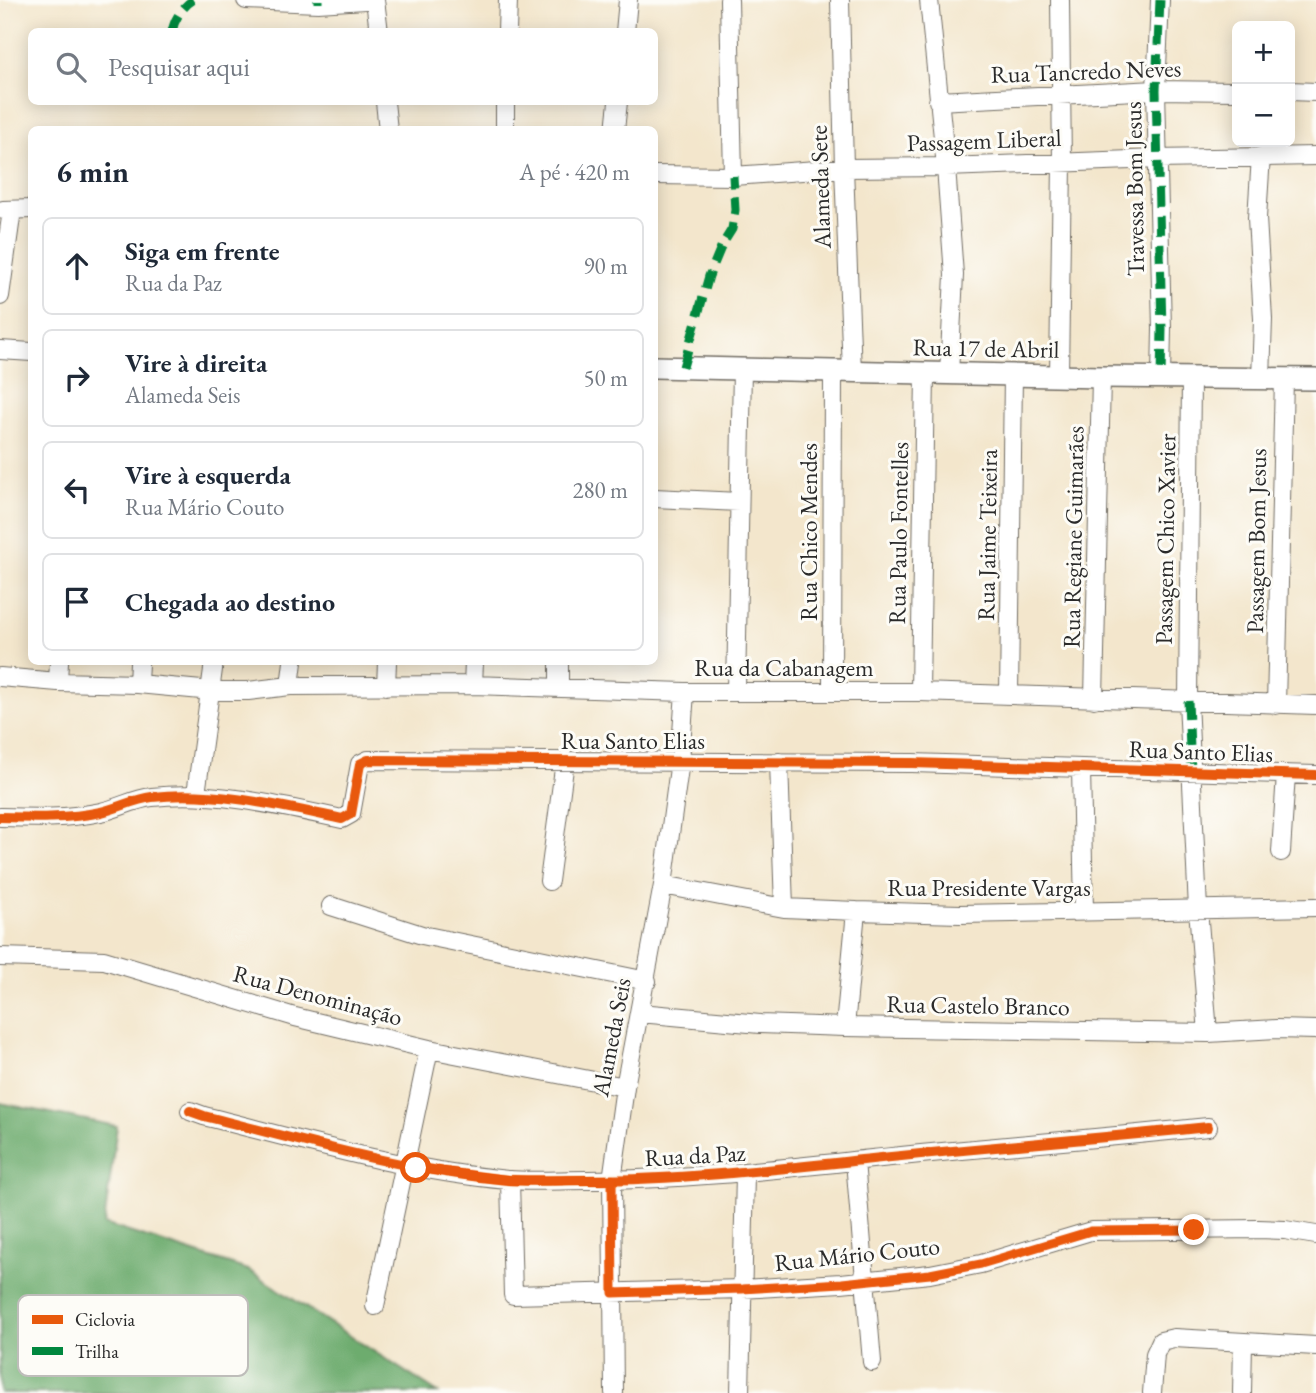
<!DOCTYPE html>
<html lang="pt">
<meta charset="utf-8">
<style>
body{margin:0;font-family:"EB Garamond",serif;background:#f2f2f3;color:#1f2937}
.controls{position:absolute;right:21px;top:21px;display:grid;overflow:hidden;border-radius:10px;box-shadow:0 4px 18px #0003}
.controls button{width:63px;height:63px;display:grid;place-items:center;padding:0;border:0;border-bottom:2px solid #e0e1e3;background:#fff;color:#1f2937;font:35px sans-serif}
.stop{position:absolute;width:21px;height:21px;margin:-16px;border:5px solid #ea580c;border-radius:50%;background:#fff}
.stop.end{background:#ea580c;border-color:#fff;box-shadow:0 2px 7px #0008}
.list{margin:0;padding:0;list-style:none}
h2{display:flex;justify-content:space-between;align-items:center;height:91px;margin:0;padding:0 28px;font-size:30px}
h2 small{font-size:23px;font-weight:400;color:#747a83}
.list li{display:grid;grid-template-columns:46px 1fr auto;gap:21px;align-items:center;box-sizing:border-box;height:98px;margin:0 14px 14px;padding:0 14px;border:2px solid #e0e1e3;border-radius:10px}
.list b{display:block;font-size:26px;white-space:nowrap}
.list p{margin:0;font-size:23px;white-space:nowrap;color:#747a83}
.list em{font-size:23px;font-style:normal;color:#747a83}
.icon{flex:none;width:38px;height:38px;fill:none;stroke:currentColor;stroke-width:2;stroke-linecap:round;stroke-linejoin:round}
.map{position:relative;flex:none;width:1316px;height:1393px;overflow:hidden}
.search{position:absolute;background:#fff;box-shadow:0 4px 18px #0003;left:28px;top:28px;width:630px;height:77px;display:flex;align-items:center;gap:18px;box-sizing:border-box;padding:0 24px;border-radius:10px;color:#747a83;font-size:26px}
.panel{position:absolute;background:#fff;box-shadow:0 4px 18px #0003;left:28px;top:126px;width:630px;height:539px;border-radius:10px}
.map>svg:first-child{display:block}
.forest{fill:#6dac6e;stroke:#4c6c4c;stroke-width:2}
.lines{fill:none;stroke-linecap:round;stroke-linejoin:round}
.minor-casing{stroke:#716c63;stroke-width:20}
.tertiary-casing{stroke:#716c63;stroke-width:24}
.minor{stroke:#fff;stroke-width:18}
.tertiary{stroke:#fff;stroke-width:21}
.quiet{stroke:#00873e;stroke-width:9;stroke-dasharray:18 9;stroke-linecap:butt}
.cycleway-casing{stroke:#fdfcf7;stroke-width:15}
.cycleway{stroke:#e8590c;stroke-width:10}
.route{stroke:#ea580c;stroke-width:9}
.labels{text-anchor:middle;dominant-baseline:central;stroke-width:6;stroke-linejoin:round;paint-order:stroke}
.street-label{font-size:24px;fill:#2b2b2b;stroke:#fdfcf7}
.key{fill:#fdfcf7;stroke:#bebdba;stroke-width:2}
.key-label{font-size:19px;fill:#2b2b2b}
</style>
<div class="map">
<svg width="1316" height="1393" viewBox="0 0 1316 1393">
<rect width="100%" height="100%" fill="#fdfcf7"/>
<filter id="ink" filterUnits="userSpaceOnUse"><feTurbulence type="fractalNoise" baseFrequency=".0143" numOctaves="2"/><feDisplacementMap in="SourceGraphic" scale="14" xChannelSelector="R" yChannelSelector="G"/><feConvolveMatrix kernelMatrix="1 2 1 2 8 2 1 2 1" color-interpolation-filters="sRGB"/></filter>
<filter id="wash" filterUnits="userSpaceOnUse"><feTurbulence type="fractalNoise" baseFrequency=".00686" numOctaves="4" result="noise"/><feDisplacementMap in="SourceGraphic" scale="28" xChannelSelector="R" yChannelSelector="G"/><feGaussianBlur stdDeviation="1.57" result="paint"/><feColorMatrix in="noise" values="0 0 0 0 0 0 0 0 0 0 0 0 0 0 0 0 0 1.4 0 .05"/><feComposite in="paint" operator="in"/></filter>
<g filter="url(#wash)">
<rect width="100%" height="100%" fill="#f3e6cc"/>
<path class="forest" d="M0,1103L117,1126L104,1224L248,1270L438,1393H0Z"/>
</g>
<g filter="url(#ink)">
<g class="lines">
<g class="minor-casing">
<path id="minor" d="M246,0L318,3L365,0
M375,0L379,32
M729,0L733,176
M840,0L844,168L852,372
M929,0L946,167L954,275L949,374
M1160,0L1156,90L1162,329L1161,377
M507,32L508,0
M625,32L628,0
M1290,91L1316,92
M938,101L1156,90L1237,91
M385,102L388,130
M505,130V102
M615,130L618,102
M654,175L733,176L844,168L946,167L1157,159L1316,156
M3,210L32,209
M0,296L12,210
M0,350L32,352
M1059,375L1062,163L1060,0
M1191,378L1188,701L1198,909L1208,1033
M1261,379L1263,319L1257,218L1261,156
M654,498L739,502
M0,677L58,682L138,684L212,691H248L290,686L473,685L685,692H920L1316,705
M58,682L59,662
M138,684L139,662
M473,685L474,662
M290,686L293,662
M386,686L387,662
M559,687V662
M736,692L742,369
M832,692L833,372
M920,692L925,374
M1009,695L1013,375
M1094,699L1101,377
M1276,705L1284,379
M779,762L784,908
M1081,769L1084,911
M196,794L214,662
M0,817C34,818 67,819 101,812C119,808 134,799 152,797C216,790 280,806 342,819L351,814L360,764L368,760L912,763L1316,775
M1281,852L1286,774
M549,881L565,761
M663,885L784,908L856,911L960,914L1316,907
M331,906L422,935L647,981
M0,957L104,960L295,1017L429,1049L625,1087
M640,1013L760,1024L845,1027L1208,1033L1276,1029L1316,1030
M845,1027L856,911
M190,1111L204,1116C304,1141 405,1171 508,1180C534,1182 561,1180 587,1180C683,1180 777,1169 872,1159C984,1147 1096,1139 1208,1127
M855,1161L872,1362
M510,1180L513,1295L742,1289L841,1283L930,1274L981,1264L1091,1231L1258,1229L1285,1230L1316,1235
M375,1306L429,1049
M614,1393L612,1180L625,1087L663,885L680,761L685,692
M740,1393L745,1174
M1152,1393L1155,1354L1161,1341L1174,1338L1316,1346
M1242,1393L1243,1342"/>
</g>
<g class="tertiary-casing">
<path id="tertiary" d="M654,367L1101,377L1316,379"/>
</g>
<use href="#minor" class="minor"/>
<use href="#tertiary" class="tertiary"/>
<path class="quiet" d="M318,0V3
M1160,0L1156,90L1162,329L1161,377
M172,32C174,19 183,6 193,0
M683,367L709,276L722,245L732,229L735,210L733,176
M1188,701L1191,772"/>
<g class="cycleway-casing">
<path id="cycleway" d="M0,817C34,818 67,819 101,812C119,808 134,799 152,797C216,790 280,806 342,819L351,814L360,764L368,760L912,763L1316,775
M190,1111L204,1116C304,1141 405,1171 508,1180C534,1182 561,1180 587,1180C683,1180 777,1169 872,1159C984,1147 1096,1139 1208,1127"/>
</g>
<use href="#cycleway" class="cycleway"/>
</g>
</g>
<g class="lines" filter="url(#ink)">
<path class="route" d="M416,1168L510,1180H612L613,1293L742,1289L842,1283L930,1274L981,1264L1091,1231L1194,1230"/>
</g>
<g class="labels">
<g class="street-label">
<text transform="translate(1086 71) rotate(-2)">Rua Tancredo Neves</text>
<text transform="translate(984 140) rotate(-2)">Passagem Liberal</text>
<text transform="translate(820 187) rotate(-92)">Alameda Sete</text>
<text transform="translate(1134 189) rotate(-91)">Travessa Bom Jesus</text>
<text transform="translate(986 348) rotate(1)">Rua 17 de Abril</text>
<text transform="translate(808 532) rotate(-90)">Rua Chico Mendes</text>
<text transform="translate(898 533) rotate(-89)">Rua Paulo Fontelles</text>
<text transform="translate(987 535) rotate(-89)">Rua Jaime Teixeira</text>
<text transform="translate(1073 537) rotate(-89)">Rua Regiane Guimarães</text>
<text transform="translate(1165 539) rotate(-89)">Passagem Chico Xavier</text>
<text transform="translate(1256 541) rotate(-89)">Passagem Bom Jesus</text>
<text x="784" y="667">Rua da Cabanagem</text>
<text x="633" y="740">Rua Santo Elias</text>
<text transform="translate(1201 751) rotate(2)">Rua Santo Elias</text>
<text x="989" y="887">Rua Presidente Vargas</text>
<text transform="translate(318 995) rotate(15)">Rua Denominação</text>
<text transform="translate(978 1005) rotate(1)">Rua Castelo Branco</text>
<text transform="translate(611 1037) rotate(-79)">Alameda Seis</text>
<text transform="translate(695 1155) rotate(-3)">Rua da Paz</text>
<text transform="translate(857 1254) rotate(-6)">Rua Mário Couto</text>
</g>
</g>
<rect x="18" y="1295" width="230" height="81" rx="10" class="key"/>
<rect x="32" y="1315" width="31" height="9" fill="#e8590c"/>
<rect x="32" y="1347" width="31" height="8" fill="#00873e"/>
<g class="key-label">
<text x="75" y="1326">Ciclovia</text>
<text x="75" y="1358">Trilha</text>
</g>
</svg>
<div class="controls">
<button>+</button>
<button>−</button>
</div>
<div class="stop" style="left:416px;top:1168px"></div>
<div class="stop end" style="left:1194px;top:1230px"></div>
<div class="search"><svg class="icon" aria-label="search" viewBox="0 0 24 24"><circle cx="10" cy="10" r="6"/><path d="M15 15l6 6"/></svg>Pesquisar aqui</div>
<section class="panel">
<h2>6 min<small>A pé · 420 m</small></h2>
<ul class="list">
<li><svg class="icon" aria-label="ahead" viewBox="0 0 24 24"><path d="M12 20V5M6 11l6-6 6 6"/></svg><div><b>Siga em frente</b><p>Rua da Paz</p></div><em>90 m</em></li>
<li><svg class="icon" aria-label="right" viewBox="0 0 24 24"><path d="M7 20v-9h11M14 6l5 5-5 5"/></svg><div><b>Vire à direita</b><p>Alameda Seis</p></div><em>50 m</em></li>
<li><svg class="icon" aria-label="left" viewBox="0 0 24 24"><path d="M17 20v-9H6M10 6l-5 5 5 5"/></svg><div><b>Vire à esquerda</b><p>Rua Mário Couto</p></div><em>280 m</em></li>
<li><svg class="icon" aria-label="arrive" viewBox="0 0 24 24"><path d="M6 21V4h12l-3 4 3 4H6"/></svg><div><b>Chegada ao destino</b></div></li>
</ul>
</section>
</div>
